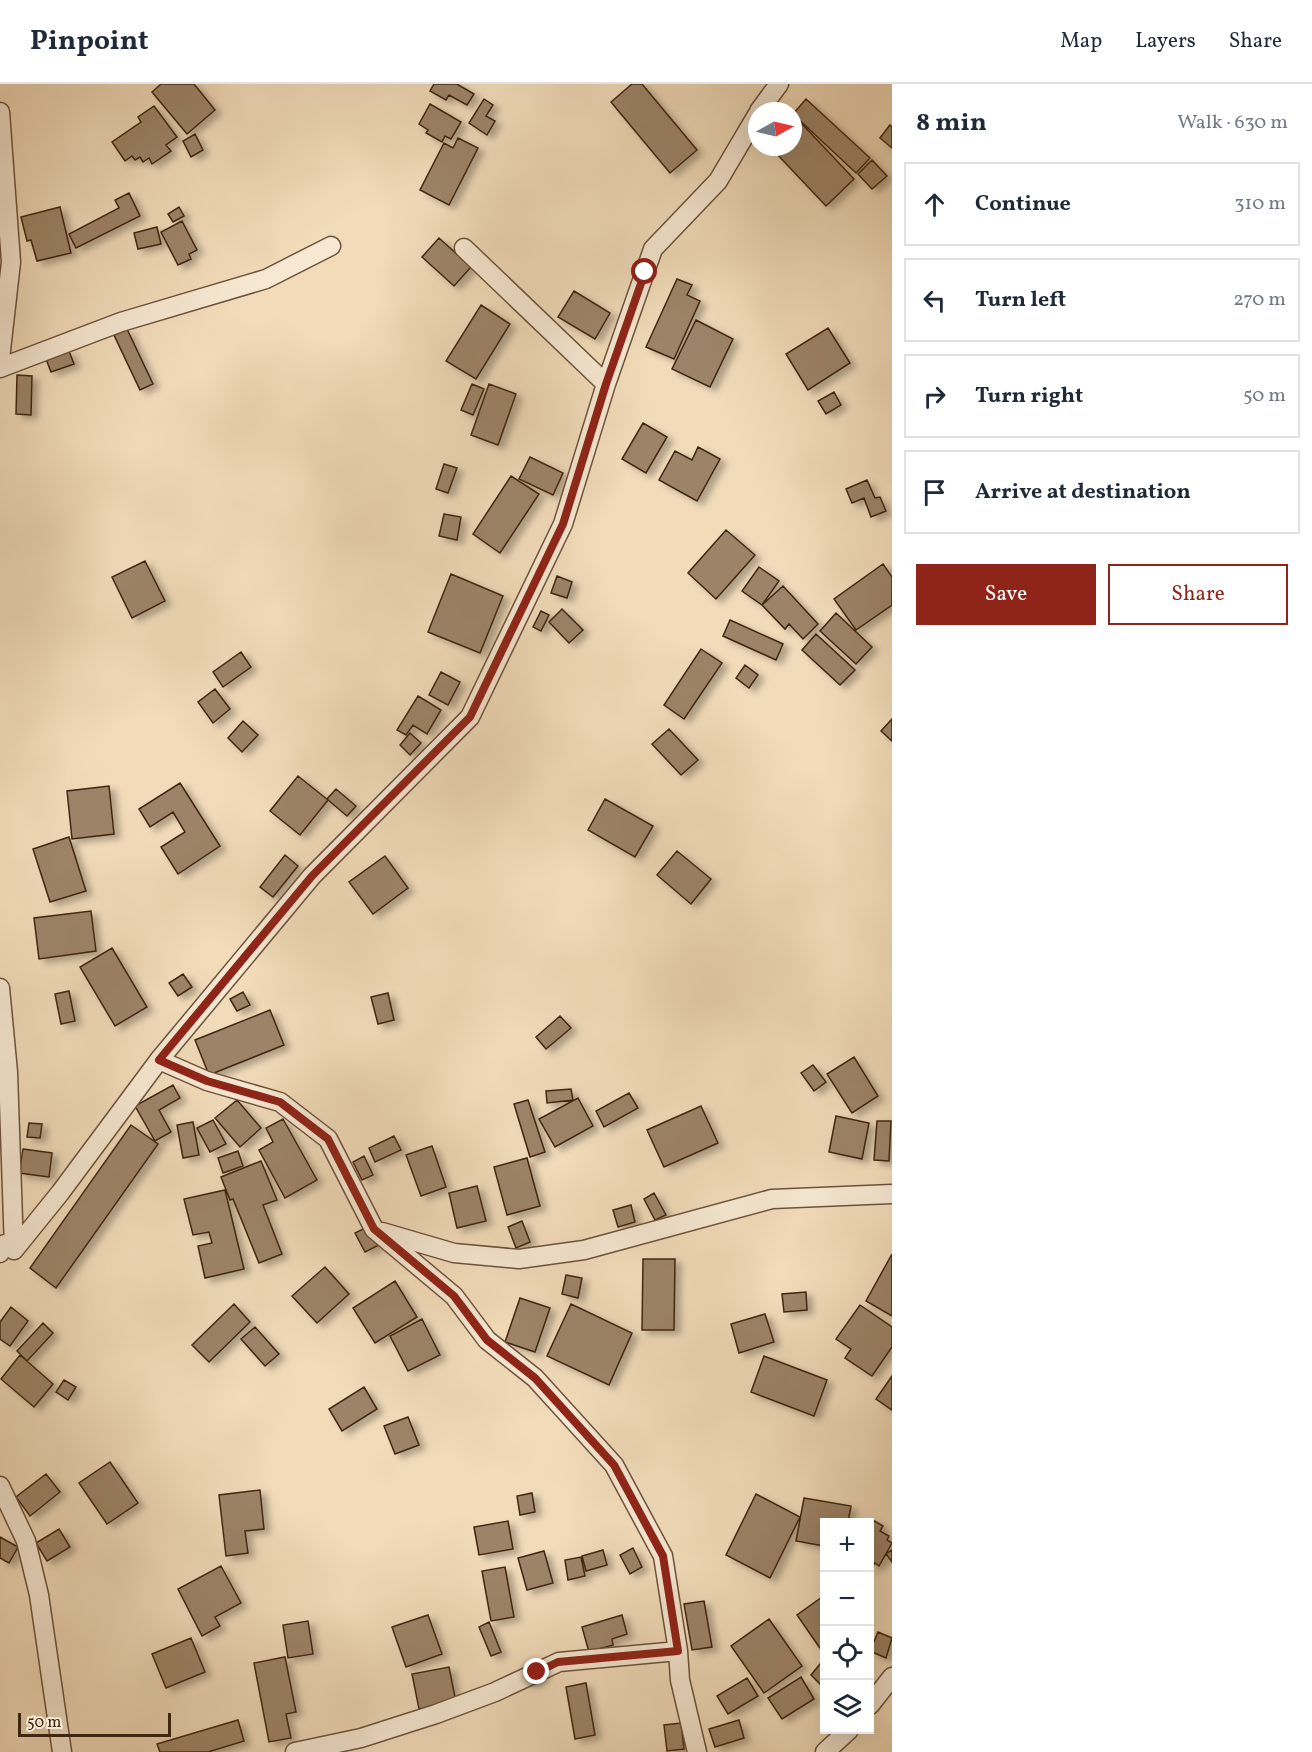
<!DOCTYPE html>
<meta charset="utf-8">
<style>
body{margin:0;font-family:Vollkorn,serif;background:#f6f6f7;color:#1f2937}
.controls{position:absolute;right:18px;bottom:18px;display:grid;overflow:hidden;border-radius:0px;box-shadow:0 6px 24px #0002}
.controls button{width:54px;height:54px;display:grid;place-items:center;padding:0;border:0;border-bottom:2px solid #e0e1e3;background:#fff;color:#1f2937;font:30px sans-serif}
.compass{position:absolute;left:748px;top:18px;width:54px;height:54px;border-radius:50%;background:#fff;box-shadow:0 6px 24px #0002;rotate:82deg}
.scale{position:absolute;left:18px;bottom:15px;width:153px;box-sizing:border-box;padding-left:6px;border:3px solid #412611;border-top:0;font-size:16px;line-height:21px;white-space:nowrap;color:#412611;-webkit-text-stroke:4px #f6e8d2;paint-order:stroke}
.stop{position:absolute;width:18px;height:18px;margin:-14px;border:4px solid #8f2418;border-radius:50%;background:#fff}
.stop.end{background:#8f2418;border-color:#fff;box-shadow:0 2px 6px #0008}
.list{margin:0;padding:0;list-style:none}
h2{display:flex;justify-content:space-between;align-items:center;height:78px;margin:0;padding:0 24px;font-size:26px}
h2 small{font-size:20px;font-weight:400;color:#747a83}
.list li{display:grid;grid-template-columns:39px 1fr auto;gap:18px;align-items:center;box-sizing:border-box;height:84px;margin:0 12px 12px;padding:0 12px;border:2px solid #e0e1e3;border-radius:0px}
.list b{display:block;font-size:22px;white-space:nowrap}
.list em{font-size:20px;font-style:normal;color:#747a83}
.actions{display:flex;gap:12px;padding:18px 24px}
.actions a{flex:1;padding:14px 0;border:2px solid #8f2418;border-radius:0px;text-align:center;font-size:21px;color:#8f2418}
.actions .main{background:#8f2418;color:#fff}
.icon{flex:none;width:33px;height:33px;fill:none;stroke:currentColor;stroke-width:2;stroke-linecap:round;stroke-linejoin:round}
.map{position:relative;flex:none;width:892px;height:1668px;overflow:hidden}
header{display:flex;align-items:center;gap:36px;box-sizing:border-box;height:84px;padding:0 30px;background:#fff;border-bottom:2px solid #e0e1e3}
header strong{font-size:28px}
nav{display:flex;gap:33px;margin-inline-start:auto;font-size:21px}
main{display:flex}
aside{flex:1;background:#fff}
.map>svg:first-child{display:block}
.building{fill:#9d8468;stroke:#412611;stroke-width:1.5;filter:url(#shadow)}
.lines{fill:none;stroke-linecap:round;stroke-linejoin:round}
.minor-casing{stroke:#6d533b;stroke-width:21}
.minor{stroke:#f6e8d2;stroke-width:18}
.route{stroke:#8f2418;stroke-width:8}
</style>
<header>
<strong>Pinpoint</strong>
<nav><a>Map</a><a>Layers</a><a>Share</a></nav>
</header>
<main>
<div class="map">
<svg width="892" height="1668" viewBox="0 0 892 1668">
<defs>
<filter id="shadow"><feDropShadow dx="6" dy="4" stdDeviation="3" flood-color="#0004"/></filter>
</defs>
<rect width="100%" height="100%" fill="#f1dbb9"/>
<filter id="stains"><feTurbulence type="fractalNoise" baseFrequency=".00333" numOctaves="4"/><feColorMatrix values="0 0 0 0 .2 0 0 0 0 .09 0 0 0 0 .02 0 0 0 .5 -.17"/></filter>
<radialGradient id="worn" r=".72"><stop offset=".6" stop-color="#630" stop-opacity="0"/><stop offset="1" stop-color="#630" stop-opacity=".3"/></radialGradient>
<path class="building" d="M161,0H194L215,26L187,50L152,8Z
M434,0H457L474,10L467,21L449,11L446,16L430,7Z
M632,0H642L697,66L670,89L611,18Z
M484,15L493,21L486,32L495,37L487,51L469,39Z
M806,15L870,74L856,89L793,30Z
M430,20L461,38L451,55L445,52L442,58L426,49L428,46L419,40Z
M154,22L177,53L166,61L171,67L152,80L149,74L143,78L140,73L135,76L132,72L125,77L112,58L141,38L138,33Z
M802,40L854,95L826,122L774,67L778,63H793V49Z
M890,41L892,43V64L880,54Z
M195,50L203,66L191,73L183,57Z
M458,54L478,64L449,121L420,106L444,59L453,64Z
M872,76L887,92L872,105L858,90Z
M129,109L140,132L76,164L69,150L119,124L115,116Z
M60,123L71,169L37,177L31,156L27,157L21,133Z
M179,123L184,132L173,138L168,130Z
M182,137L197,166L189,170L191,175L178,181L161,148Z
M157,143L161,160L138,165L134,149Z
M439,154L471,183L454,202L422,173Z
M677,195L692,201L687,211L700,217L674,275L646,263Z
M574,207L610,229L595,255L558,233Z
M481,221L510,240L476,295L446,277Z
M696,236L733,255L710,303L672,285Z
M828,244L850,279L808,306L786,270Z
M127,245L153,300L140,306L114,251Z
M69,267L74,280L51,288L46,275Z
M17,291L32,292L31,331L16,330Z
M472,300L484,305L473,331L461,326Z
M489,300L516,310L498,361L471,351Z
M834,308L841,321L826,330L818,317Z
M643,339L667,353L646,389L622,375Z
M698,363L720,375L697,417L659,396L675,367L692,376Z
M530,373L563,389L553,411L519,395Z
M444,380L457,384L448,409L436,405Z
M511,392L539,410L500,469L473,450Z
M867,396L875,414L880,413L886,427L871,433L864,414L852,419L846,405Z
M444,430L461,433L457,456L439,452Z
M726,446L755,471L716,515L688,489Z
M145,477L165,517L132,534L112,493Z
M883,480L892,493V521L856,546L834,515Z
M759,483L779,497L762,521L742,507Z
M451,490L503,512L480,569L428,548Z
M557,492L572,498L567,514L551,509Z
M783,502L818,540L803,555L789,540L785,545L762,521Z
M562,525L583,546L569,559L549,538Z
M541,527L549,531L541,547L533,543Z
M836,529L872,563L856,580L820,547Z
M730,536L783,560L776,576L723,552Z
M816,550L855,586L840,601L802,566Z
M701,565L722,579L684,635L664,621Z
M241,568L251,583L223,603L213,588Z
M745,581L758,591L749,604L736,594Z
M441,588L460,598L448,621L429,611Z
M215,605L230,625L213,639L198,618Z
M418,612L441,626L427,650L413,641L406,651L397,646Z
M892,635V657L881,647Z
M243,637L258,651L242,668L228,654Z
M669,645L698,676L681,691L652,660Z
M410,649L421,659L410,671L400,661Z
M298,692L328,716L300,751L270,727Z
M180,699L220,762L178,790L161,763L185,748L173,728L150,743L139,725Z
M109,702L114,750L72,755L67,707Z
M336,705L356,722L347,732L327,715Z
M605,715L653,742L635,773L588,746Z
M69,753L86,807L50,818L33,765Z
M677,767L711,795L691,820L657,791Z
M285,771L298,782L273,813L260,803Z
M385,772L408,804L373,830L349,798Z
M91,827L96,867L39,875L34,834Z
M112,864L147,923L115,942L80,883Z
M183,890L192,903L178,912L169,899Z
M69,907L75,937L61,940L55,910Z
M243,908L250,921L237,927L230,915Z
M388,909L394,936L378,940L371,913Z
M270,926L284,961L209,991L195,956Z
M560,932L571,944L546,965L536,953Z
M854,973L878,1012L852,1029L827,990Z
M813,981L826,998L814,1007L801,989Z
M173,1001L180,1014L159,1026L171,1048L155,1057L135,1022Z
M571,1005L573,1016L547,1019L546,1007Z
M629,1009L638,1024L604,1043L596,1027Z
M578,1014L593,1042L555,1063L539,1035Z
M237,1016L261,1044L240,1063L215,1034Z
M528,1016L545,1068L530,1073L514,1020Z
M701,1022L718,1059L664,1083L647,1046Z
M836,1032L869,1039L862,1075L829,1068Z
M283,1035L317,1096L285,1114L259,1066L273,1058L266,1044Z
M213,1036L226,1060L210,1068L197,1044Z
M877,1037H891L889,1077L874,1076Z
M193,1038L199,1071L183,1074L177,1041Z
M29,1039L42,1040L40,1054L27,1053Z
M131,1041L158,1060L56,1204L30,1184Z
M394,1052L401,1066L375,1078L369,1064Z
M432,1062L446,1103L421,1112L406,1071Z
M23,1065L52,1069L49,1093L19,1089Z
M238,1067L243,1082L223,1089L218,1074Z
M364,1072L373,1091L362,1096L353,1078Z
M527,1074L540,1122L507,1131L494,1083Z
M261,1077L277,1116L263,1121L282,1170L259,1179L233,1115L230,1116L221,1093Z
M477,1102L486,1137L457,1144L449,1109Z
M225,1106L244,1185L205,1194L198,1162L212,1159L209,1148L193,1151L184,1115Z
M654,1109L666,1131L655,1136L644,1115Z
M631,1121L635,1138L618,1143L613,1126Z
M522,1137L530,1158L516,1164L508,1143Z
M371,1141L381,1160L365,1168L355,1149Z
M892,1170V1232L866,1217Z
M643,1175H675L674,1246H642Z
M325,1183L349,1210L317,1239L292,1212Z
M566,1191L582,1194L578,1214L562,1210Z
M395,1197L417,1233L375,1259L353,1224Z
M806,1208L807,1226L784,1228L782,1210Z
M520,1214L550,1224L535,1268L505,1258Z
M234,1220L250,1238L209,1278L192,1261Z
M571,1220L632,1249L609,1301L547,1272Z
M860,1221L892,1243V1263L872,1292L845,1274L851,1265L836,1255Z
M11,1223L28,1237L10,1262L0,1255V1238Z
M765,1230L774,1258L739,1269L731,1240Z
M422,1235L440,1271L408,1287L390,1252Z
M43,1239L53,1249L27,1277L17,1267Z
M255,1243L279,1270L265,1282L241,1255Z
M20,1271L53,1300L34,1323L1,1295Z
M764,1272L827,1296L814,1332L751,1308Z
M892,1292V1326L876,1315Z
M64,1296L76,1303L68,1316L56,1308Z
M364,1303L377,1325L342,1347L329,1325Z
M408,1333L419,1361L395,1370L384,1342Z
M110,1378L138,1419L107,1440L79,1399Z
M46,1390L60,1408L30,1432L16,1413Z
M260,1406L264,1445L245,1447L248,1469L226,1472L219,1411Z
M532,1409L535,1428L520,1431L517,1412Z
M756,1410L800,1433L770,1494L726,1471Z
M804,1414L851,1422L848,1438H824V1462L796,1457Z
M871,1435L883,1442L880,1447L889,1452L887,1456L892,1459L879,1482L875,1479L871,1485L869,1438Z
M508,1437L513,1465L479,1471L474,1443Z
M59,1445L70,1463L47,1477L36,1459Z
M0,1453L18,1463L9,1479L0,1474Z
M633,1464L642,1483L630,1490L620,1471Z
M603,1466L607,1481L586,1487L582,1472Z
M892,1466V1478L886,1470Z
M544,1467L553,1499L527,1506L518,1474Z
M581,1473L585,1492L568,1496L565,1476Z
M221,1482L241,1519L215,1533L220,1542L202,1552L178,1505Z
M505,1483L514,1533L491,1537L482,1487Z
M822,1513L824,1517V1565L822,1567L797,1531Z
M704,1517L712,1563L692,1566L684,1520Z
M428,1531L442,1570L406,1583L392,1543Z
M622,1531L627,1550L612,1555L613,1561L589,1568L582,1543Z
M769,1535L802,1582L764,1609L731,1562Z
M308,1537L313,1570L288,1574L283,1541Z
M489,1538L501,1568L491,1572L479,1543Z
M878,1548L892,1554L886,1574L870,1567Z
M191,1554L205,1588L166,1604L152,1570Z
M285,1573L296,1628L286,1630L291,1654L269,1658L254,1579Z
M824,1575V1604L811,1591Z
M449,1583L456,1618L419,1625L412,1590Z
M801,1593L814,1615L782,1635L768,1614Z
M747,1594L758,1612L728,1630L717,1612Z
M586,1599L595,1651L575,1655L566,1603Z
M238,1636L244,1657L208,1668H160L157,1660Z
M739,1636L744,1654L715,1663L709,1645Z
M681,1639L684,1665L667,1667L664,1641Z"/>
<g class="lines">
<g class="minor-casing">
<path id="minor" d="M759,27L779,0
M0,28L11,178L0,275
M464,164L606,300
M0,284L121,238L266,195L331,162
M0,904L8,988L14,1166
M159,976L207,997L280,1018L328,1055L374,1145L454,1212L487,1256L535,1294L614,1381L663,1472L678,1567L680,1596L697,1668
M382,1148L454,1169L519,1175L584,1166L772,1115L892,1110
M0,1169L5,1160L14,1166L60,1109L159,976L312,792L470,633L563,440L606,300L653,165L718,97L757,31
M0,1402L26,1457L39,1511L62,1668
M870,1621L892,1593
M295,1668L361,1654L436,1630L495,1608L559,1578L678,1567
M825,1668L849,1646"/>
</g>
<use href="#minor" class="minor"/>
</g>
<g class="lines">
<path class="route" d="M537,1588L558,1578L678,1567L663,1472L614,1381L535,1294L487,1256L454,1212L374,1145L328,1055L280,1018L207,997L159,976L312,792L470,633L563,440L606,300L645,188"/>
</g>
<rect width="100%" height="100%" filter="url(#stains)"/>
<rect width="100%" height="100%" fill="url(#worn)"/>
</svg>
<div class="controls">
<button>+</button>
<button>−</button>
<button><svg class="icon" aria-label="locate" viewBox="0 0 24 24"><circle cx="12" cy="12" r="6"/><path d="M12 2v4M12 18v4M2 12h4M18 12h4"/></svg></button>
<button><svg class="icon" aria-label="layers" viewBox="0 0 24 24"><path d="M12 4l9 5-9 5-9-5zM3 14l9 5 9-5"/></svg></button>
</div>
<svg class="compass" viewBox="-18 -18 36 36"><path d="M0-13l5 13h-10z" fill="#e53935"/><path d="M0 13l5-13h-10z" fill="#747a83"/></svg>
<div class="scale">50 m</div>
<div class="stop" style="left:645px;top:188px"></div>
<div class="stop end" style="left:537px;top:1588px"></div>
</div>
<aside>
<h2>8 min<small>Walk · 630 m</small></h2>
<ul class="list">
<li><svg class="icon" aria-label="ahead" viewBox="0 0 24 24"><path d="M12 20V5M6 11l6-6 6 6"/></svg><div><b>Continue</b></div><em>310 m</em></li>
<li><svg class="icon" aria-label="left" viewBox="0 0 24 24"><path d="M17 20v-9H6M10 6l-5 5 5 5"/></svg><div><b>Turn left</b></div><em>270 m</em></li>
<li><svg class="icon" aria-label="right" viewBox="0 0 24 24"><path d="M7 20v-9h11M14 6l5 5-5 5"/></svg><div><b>Turn right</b></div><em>50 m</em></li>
<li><svg class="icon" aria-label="arrive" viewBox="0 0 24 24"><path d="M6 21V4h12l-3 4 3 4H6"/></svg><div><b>Arrive at destination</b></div></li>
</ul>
<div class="actions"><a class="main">Save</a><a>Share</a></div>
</aside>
</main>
